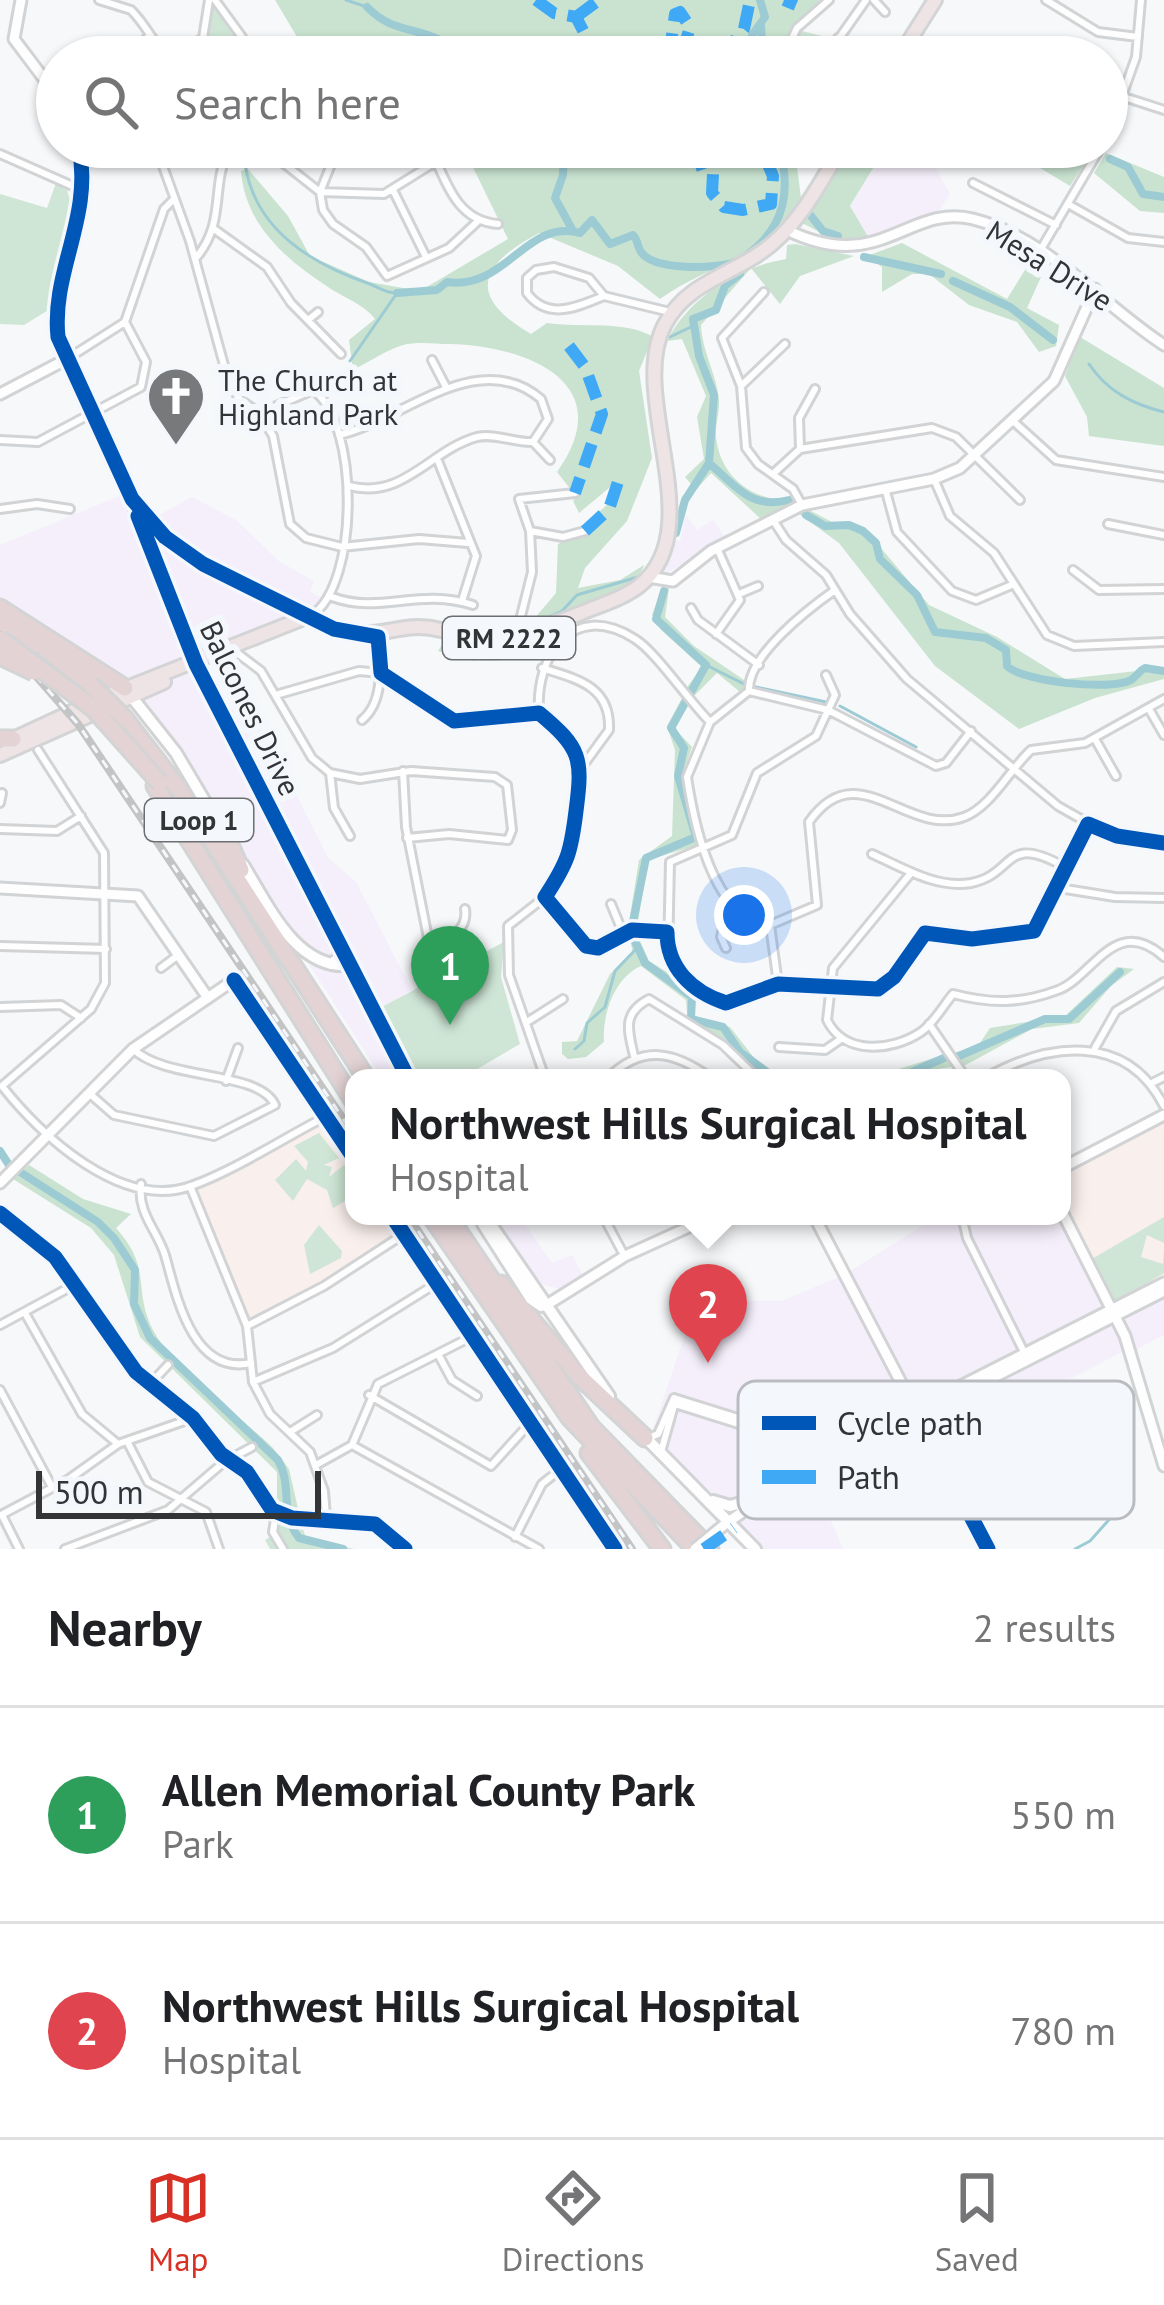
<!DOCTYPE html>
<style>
body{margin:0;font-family:"PT Sans",sans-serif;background:#f6f6f6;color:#202124}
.scale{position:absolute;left:36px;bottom:30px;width:285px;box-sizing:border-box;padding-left:12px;border:6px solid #333436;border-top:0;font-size:33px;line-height:42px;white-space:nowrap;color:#333436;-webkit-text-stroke:9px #f4f7fc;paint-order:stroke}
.you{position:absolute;left:744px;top:915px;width:42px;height:42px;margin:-30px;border:9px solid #fff;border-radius:50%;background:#1a73e8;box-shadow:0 0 0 18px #1a73e833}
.badge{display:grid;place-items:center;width:78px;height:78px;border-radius:50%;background:#d93025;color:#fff;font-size:39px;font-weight:700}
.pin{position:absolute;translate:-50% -99px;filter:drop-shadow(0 3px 6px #0008)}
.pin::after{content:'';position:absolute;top:63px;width:42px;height:36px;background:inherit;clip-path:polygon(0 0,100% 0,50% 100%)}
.popup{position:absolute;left:345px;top:1069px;width:726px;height:156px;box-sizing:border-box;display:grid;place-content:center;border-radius:24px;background:#fff;filter:drop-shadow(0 3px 9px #0005);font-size:39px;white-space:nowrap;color:#757577}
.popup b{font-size:45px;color:#202124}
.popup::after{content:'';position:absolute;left:50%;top:100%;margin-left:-24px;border:24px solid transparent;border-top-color:#fff}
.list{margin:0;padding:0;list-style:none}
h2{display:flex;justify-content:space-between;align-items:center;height:156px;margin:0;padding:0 48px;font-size:51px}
h2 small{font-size:39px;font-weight:400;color:#757577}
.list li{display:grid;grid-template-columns:78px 1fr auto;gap:36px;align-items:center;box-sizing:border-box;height:216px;padding:0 48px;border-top:3px solid #e0e0e0}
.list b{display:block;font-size:45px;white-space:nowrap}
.list p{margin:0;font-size:39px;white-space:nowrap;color:#757577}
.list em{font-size:39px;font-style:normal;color:#757577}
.icon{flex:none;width:66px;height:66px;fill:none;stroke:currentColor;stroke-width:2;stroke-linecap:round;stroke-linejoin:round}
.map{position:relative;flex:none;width:1164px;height:1549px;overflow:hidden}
.search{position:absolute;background:#fff;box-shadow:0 3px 9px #0004;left:36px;right:36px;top:36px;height:132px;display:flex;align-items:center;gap:30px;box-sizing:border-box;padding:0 42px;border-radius:66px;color:#757577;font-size:45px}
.sheet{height:588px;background:#fff}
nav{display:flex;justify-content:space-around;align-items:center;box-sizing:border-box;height:168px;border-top:3px solid #e0e0e0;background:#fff;font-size:33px;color:#757577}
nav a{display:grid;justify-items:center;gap:6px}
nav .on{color:#d93025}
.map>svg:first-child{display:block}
.commercial{fill:#f5effb}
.education{fill:#f9efec}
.green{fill:#cfe6d6}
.forest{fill:#c9e3d0}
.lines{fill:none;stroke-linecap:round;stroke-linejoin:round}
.stream{stroke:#9dcbd4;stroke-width:3}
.river{stroke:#9dcbd4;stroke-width:8}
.minor-casing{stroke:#d1d3d5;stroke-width:12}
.tertiary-casing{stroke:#d1d3d5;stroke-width:15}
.secondary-casing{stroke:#d1d3d5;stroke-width:16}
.primary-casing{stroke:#d3d4d5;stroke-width:18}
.motorway-casing{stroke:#d3d4d5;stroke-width:21}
.minor{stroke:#fefefe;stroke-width:6}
.tertiary{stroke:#fefefe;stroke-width:9}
.secondary{stroke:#fefefe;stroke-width:10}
.primary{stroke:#eee4e6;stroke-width:12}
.motorway{stroke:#e3d3d5;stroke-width:15}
.rail-casing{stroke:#c3c4c4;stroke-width:8}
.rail{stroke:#f4f7fc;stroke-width:3;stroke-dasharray:9;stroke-linecap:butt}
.tertiary-bridge-casing{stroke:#d1d3d5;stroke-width:15;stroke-linecap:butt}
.motorway-bridge-casing{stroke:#d3d4d5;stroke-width:21;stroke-linecap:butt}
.tertiary-bridge{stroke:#fefefe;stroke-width:9}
.motorway-bridge{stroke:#e3d3d5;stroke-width:15}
.quiet{stroke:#3fa9f5;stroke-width:12;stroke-dasharray:24 12;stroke-linecap:butt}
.cycleway-casing{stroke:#f4f7fc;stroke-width:22}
.cycleway{stroke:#0057b8;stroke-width:15}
.labels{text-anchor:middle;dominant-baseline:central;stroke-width:12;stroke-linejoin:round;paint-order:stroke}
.shield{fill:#f4f7fc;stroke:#6d6e71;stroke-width:3}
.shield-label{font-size:27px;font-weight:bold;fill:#333436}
.street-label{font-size:30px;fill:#333436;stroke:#f4f7fc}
.poi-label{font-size:30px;fill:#333436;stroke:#f4f7fc;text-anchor:start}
.key{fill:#f4f7fc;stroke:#babcc1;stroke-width:3}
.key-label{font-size:33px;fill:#333436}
</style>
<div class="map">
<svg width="1164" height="1549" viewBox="0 0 1164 1549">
<rect width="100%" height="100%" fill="#f6f8fa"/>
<path class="commercial" d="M886,147H924L950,194L937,213L870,240L850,207Z
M124,494L135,517L146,522L192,497L236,520L280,562L314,581L310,592L325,599L297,619L194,661L215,709L252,708L329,859L356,882L412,990L378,1009L412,1078H382L139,699L0,603V545Z
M686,515L697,530L713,520L726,539L663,575L669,540L680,541Z
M491,1216H519L552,1263L572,1255L584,1277L565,1290L536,1283Z
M938,1216H1058L1124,1351L824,1505L843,1549H761L718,1499L651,1435L694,1308L723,1300L781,1301L844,1275Z
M1164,1296V1335L1135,1350L1124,1317Z"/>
<path class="education" d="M1164,1120V1277L1145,1288L1122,1244L1094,1258L1062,1197V1174Z
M328,1122L354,1161V1216H391L402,1232L322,1285L251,1322L193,1188Z"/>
<path class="green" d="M215,8L240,40L237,48L204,57L210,11Z
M798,30L834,39L823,57H784Z
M56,183L67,190L77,224L55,306L24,325L0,324V194L47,208Z
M504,942L501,977L520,1044L462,1078H412L378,1009Z
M319,1133L339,1158L324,1165L332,1167L329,1177L344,1165L354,1182V1196L333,1208L327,1190L307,1179L293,1201L275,1180L296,1159L306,1171L308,1162L294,1146Z
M1164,1217V1243L1147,1235L1141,1257L1163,1264L1164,1251V1273L1113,1304L1090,1260Z
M319,1225L342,1251L341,1258L310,1274L304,1245Z
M277,1518L301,1523L306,1538L354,1549H270L265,1540L277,1533Z"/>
<path class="forest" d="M275,0H820L791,28L778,57H309Z
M463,147H793L795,151L801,198C771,257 708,264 660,299L618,266L539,233C479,265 466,296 531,334L547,323C580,328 626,320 653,337L639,371L652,458L627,521L585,568L578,588L620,580L644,565C637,594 557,615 529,625L556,593L558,544L585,534V524L608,504L615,483L579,513L573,501L580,492L572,491L557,472C621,382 526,346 450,344C436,344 417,341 403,345C386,350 369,362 353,370L349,340L375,319C364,304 344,298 328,287C285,259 245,224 241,171L248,169L288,216L310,256L369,282L420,291L508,239Z
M853,147H886L850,206L870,240L831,238L802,223Z
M1005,147H1095L1070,186Z
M1106,153L1164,177V213L1140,211L1094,173Z
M902,243L1007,299L1033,257L1046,266L1027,308L1059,325L1056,346L1039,352L1017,322L969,305L929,274H912L882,292V267L867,256Z
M795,244L854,256L800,276L780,304L751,268L701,325C702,351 716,373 719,399C720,411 715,424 716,437C720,479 757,504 795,499L798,504L762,520L711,473L696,490L685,477L704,459L697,417L706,396L682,339L667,341C690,296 739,267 786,259L787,245Z
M1080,337L1164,388V446L1089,436L1087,417L1065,376Z
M807,509L832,522L864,528L929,605L997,637L1065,679L1164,668V679L1095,698L1019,729L935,666L839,543L798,513Z
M669,588L665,617L694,646L744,680L746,689L740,692L717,673L693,697L685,690L702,667L661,630L652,615L661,589Z
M554,632C526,668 478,665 438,651L445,640L488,647Z
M682,698L688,705L675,729L692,747L683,773L701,844L648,860L637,928H628L639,860L672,836L675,750L667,726Z
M637,934L649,961L696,990L694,1016L730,1027L762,1068L779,1075H879L947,1054L951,1067L918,1072L920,1078H765L722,1038L688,1023L686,1000L641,966C614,978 602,1015 604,1042L586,1057L568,1059L562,1054V1042L577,1041L610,974L633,953L629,935Z
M1117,967L1134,969L1111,986L1079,1023L1032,1029L962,1067L953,1053L978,1046L990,1028L1065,1016Z
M29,1165L83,1199L131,1214L116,1228C153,1269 132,1288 153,1330C174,1370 240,1416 273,1448L289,1469L299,1513L277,1507V1472L140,1337L114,1255L91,1228L13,1179Z"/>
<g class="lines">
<path class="stream" d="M346,0L367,7
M245,164C255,230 311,264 370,284C380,288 385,293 397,293L350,361
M670,337L693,326
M1089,364C1107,391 1132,404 1164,412
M531,625L562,611L577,595L638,577
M444,651L474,659L524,640
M706,665L744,684
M756,687L826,702
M840,706L916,747
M575,1049L584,1041L587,1023L605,1007L615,971L638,947
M1075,1549L1090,1541L1123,1504"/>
<path class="river" d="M367,7C388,28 403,27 428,35C445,41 462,51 481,57
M761,25L763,57
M755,57L752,35L765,17L760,0
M564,147L563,175L555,198L573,231
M1060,147L1084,158
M1110,159L1128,167L1143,194L1164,197
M811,216L823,231L838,236
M748,254C786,226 791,189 779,147
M864,257L941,274
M953,281L1010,307L1053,340
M397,293L437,290L447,282C505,291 527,218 580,233L592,220L610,244L633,235C638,240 637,246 641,252C654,271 717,269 735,262
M709,463C736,486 751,510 789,500
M806,515L825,526L849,525L863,531L876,543L880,559L917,595L935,632L986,638L1006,650L1007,666C1023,682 1111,691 1131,680C1136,677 1139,671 1145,668L1164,671
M676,533L685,500L709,463L714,395L699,356L693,319L716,310L725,286L740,274
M632,927L646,858L696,837L678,776L684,748L671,728L706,665L656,619L664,591
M632,935L645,963L692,997L691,1019L723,1027L740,1052L775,1078
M959,1056L1045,1019H1069L1120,972
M898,1078L944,1058
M0,1151L9,1165L98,1222L114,1238L135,1270L134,1304L150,1338L278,1460C293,1486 279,1513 299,1538L343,1549"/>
<g class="minor-casing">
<path id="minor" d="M99,0L131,10C160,39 150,63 203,39
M215,0L242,37L239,50L224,57
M874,0L885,12
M1046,0L1098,32L1138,37
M838,38L859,52
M127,57L147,38
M200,57L209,0
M783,57L797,28L829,0
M826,57L866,0
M1124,97L1164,110
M1107,138L1136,57L1141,0
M156,147L190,241L227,376L239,399L259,413L273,436L290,524L306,538L342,547L419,539L468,543
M263,147L320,192L384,194L437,161
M338,147L320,192L323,210L333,224L366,247L387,276L449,248L477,222
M430,147C446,181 456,221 498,224
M0,154L84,191
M973,183L1056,225
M393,190L426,257
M1068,204L1128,238L1164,242
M214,229L267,267L291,303L341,354
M1041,249L1101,147
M195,259C230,220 207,174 234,147
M554,267L589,278L604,296C577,307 548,321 527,293V278L536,270Z
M764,292L722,338L741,386L746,448L758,464L793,489L802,505
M604,296L670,312
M308,320L318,312
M67,359L125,322L164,209L174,199
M432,360L446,387
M741,386L785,344
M260,413L313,390C360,423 359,584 312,615
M1013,421L1056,460L1164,477
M339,435C402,421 477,345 541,399L548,419L533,442
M0,440L38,442L141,387L146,362L125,322
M533,442L550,460
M800,449L799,418L815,389
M438,461L476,556L462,601
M775,472L800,449L932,428L956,437L1020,500
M934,479L950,516L994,553L1047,635L1074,646L1164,642
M349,486C404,500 430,450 477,437C496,433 515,443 533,442
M885,488L897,532L952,591L976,600L1014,584
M0,509L37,504L70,509
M773,520L786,540L826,575L850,614L907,679L1058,806L1104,832L1164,843
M1108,524L1164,535
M530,531L563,537L585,531
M1073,570L1099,590L1164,589
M739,594L758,586
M332,597C382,615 418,587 473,605
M691,608L698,620L759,665
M517,632L532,572L530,531L519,499L575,493
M716,634L740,600L717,548
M232,649L261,671L312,758L330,773L360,779L411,771L495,777L507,785L512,830L508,840L449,834L407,838
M542,668C577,679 611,686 609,730L582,767
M826,675L835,695L816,736L757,773L732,835L670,862L668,956L677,971L711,997L735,1002L778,984L811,982L878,989L894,977L925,933L972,939L1030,934L1088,824
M749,691L828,710L936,766L946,763L971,731
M279,694L359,671L381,673L454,721L539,713L574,748L582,767L574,847L545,897L508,926L509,975L545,1078
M1149,709L1164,735
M539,713C535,656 572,599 635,639C655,651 688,700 710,722
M362,720C385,701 380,664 378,637
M1095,739L1116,776
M403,771L406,827L428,938L436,943C453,938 468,928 465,909
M330,773L334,808L350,836
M0,803L2,793
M0,829L57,831L81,816
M872,854C902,867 936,889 971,883C1016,874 1003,833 1063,866
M911,873L833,968L827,1020C844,1055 891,1052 921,1032C934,1023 943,1006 953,994C991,1004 1021,1004 1058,990C1093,977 1115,913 1164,957
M1053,887L1115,897L1164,898
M545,897L593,949L632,930L667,932
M611,904L623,933
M770,925L817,905L809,822C858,752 906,838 964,817C991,807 1010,769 1031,750L1085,743L1164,699
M770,925C713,920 694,823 687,777L710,722L749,691C747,656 808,609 835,590
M770,925L778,984
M0,946L106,949
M726,948L721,937L728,905
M161,968L177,956
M0,1007L61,1005L81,1018
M527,1022L563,999
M929,1024L966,1078
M779,1047L825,1050L841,1039
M1095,1048L1116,1011L1164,982
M634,1056C628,1030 622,1013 649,999L723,1045L751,1072
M608,1078C642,1044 674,1051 711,1078
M985,1078C1047,1043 1126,1031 1164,1106
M226,1081L238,1048
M1150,1084L1164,1077
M2,1086L91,1009L105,983L104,853L38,750
M2,1086C40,1135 122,1211 191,1186C237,1169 282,1139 325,1117
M90,1094L114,1115L214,1136L275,1105C260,1070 166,1081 133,1049
M141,1184C137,1213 157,1230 165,1255C176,1294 192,1376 251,1363
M190,1186L247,1326L253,1382L270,1414L310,1452L324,1491L326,1517
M603,1216L624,1255
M962,1216L967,1238L1025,1354
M25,1313L82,1414L118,1444
M0,1325L76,1284
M247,1326L324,1286L404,1234
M438,1354L452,1380L477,1396
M152,1382L168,1365
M253,1382L333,1348L437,1283
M0,1390L52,1487
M369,1395L491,1466L530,1423
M674,1398L776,1430L802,1465
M675,1404L767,1433L799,1471
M290,1432L317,1415
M649,1438L658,1434L674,1398
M127,1441L148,1482L206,1512L219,1549
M352,1445L539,1549
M661,1452L675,1402
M316,1465L352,1445L378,1384L471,1337
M276,1513L273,1532L283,1549
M1,1515L69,1479L118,1444L193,1418
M2,1515L19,1549
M515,1537L542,1484L561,1469
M65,1549L168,1510L224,1462L252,1447"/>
</g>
<g class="tertiary-casing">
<path id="tertiary" d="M21,0L14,39L57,96
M79,147C93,218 51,271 58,337L132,499L152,525L203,564L309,616
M787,230C880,276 909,203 973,219C1048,238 1102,305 1164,345
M0,394L67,359
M135,510L196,664L339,945
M648,577L673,581L711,551L802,505L934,479L960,468L1054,381L1095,289
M0,888L138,896L208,998
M1062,1168L1164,1115
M0,1183L133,1049L234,980L354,1158
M1062,1212L1125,1336L1164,1466
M0,1213L55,1257L136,1372L193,1418L221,1454L247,1472L272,1510L292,1518L375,1524L405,1549
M392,1216L615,1549
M814,1216L988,1549
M545,1306L625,1256L713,1216
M740,1506L803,1466L1164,1283
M724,1525L781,1485L1164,1291"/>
</g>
<g class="secondary-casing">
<path id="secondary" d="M127,691L176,753L233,849
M243,865C268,905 296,970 350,965L408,1078
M331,964L340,958L338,942
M485,1216L609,1396
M483,1224L531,1299L541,1306
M641,1433L755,1549
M713,1501L730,1506L745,1502"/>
</g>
<g class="primary-casing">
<path id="primary" d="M899,57L935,0
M7,742L104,697L309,616C373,654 391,617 441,630C499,645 526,635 581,613C600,605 622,599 639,586C712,528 626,396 665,324C688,280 738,274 773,243C803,218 822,179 842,147
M0,755L164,682"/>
</g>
<g class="motorway-casing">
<path id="motorway" d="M0,608L125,688
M0,621L33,645
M28,635L91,685
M124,718L178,788L366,1078
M0,739H13
M155,786L354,1102
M230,845L241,870
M431,1216L570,1418L695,1549
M448,1216L591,1427L710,1549
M501,1284L579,1376L645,1438
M589,1453L662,1549"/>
</g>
<use href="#minor" class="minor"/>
<use href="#tertiary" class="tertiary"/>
<use href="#secondary" class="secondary"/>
<use href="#primary" class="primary"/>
<use href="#motorway" class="motorway"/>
<g class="rail-casing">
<path id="rail" d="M0,635L78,724L354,1135
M408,1216L632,1549"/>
</g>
<use href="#rail" class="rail"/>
<g class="tertiary-bridge-casing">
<path id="tertiary-bridge" d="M695,1549L724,1525"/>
</g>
<g class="motorway-bridge-casing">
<path id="motorway-bridge" d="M0,639L93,708L160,783
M0,656L34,672
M91,685L124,718"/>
</g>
<use href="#tertiary-bridge" class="tertiary-bridge"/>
<use href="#motorway-bridge" class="motorway-bridge"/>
<path class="quiet" d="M536,0L554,13L576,17L597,57
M784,0L796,5
M576,17L599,0
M669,57L675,14L680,12L690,27L681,57
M721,57L744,29L750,0
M616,147L619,158L648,162L669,147
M695,147L703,171L713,174L712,193L724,207L743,210L771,204L773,176L766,160L745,147
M569,346L585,367L602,414L575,493
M585,531L609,509L619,479
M704,1549L734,1528"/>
<g class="cycleway-casing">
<path id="cycleway" d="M79,147C93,218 51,271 58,337L132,499L165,537L203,564L334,629L378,637L381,673L454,721L539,713C581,748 583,758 576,811C571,852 568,862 545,897L586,946L598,948L632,930L667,932C667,968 692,992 726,1003L778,984L878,989L894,977L925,933L972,939L1034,931L1088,824L1117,836L1164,843
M138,516L196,664L408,1078
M234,980L354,1158
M0,1213L55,1257L136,1372L193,1418L221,1454L247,1472L272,1510L292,1518L375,1524L405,1549
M392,1216L615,1549
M918,1415L988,1549"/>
</g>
<use href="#cycleway" class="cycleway"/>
</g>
<defs>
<g id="church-pin" transform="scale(3)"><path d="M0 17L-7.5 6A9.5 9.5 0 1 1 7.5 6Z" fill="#77797b" stroke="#f4f7fc"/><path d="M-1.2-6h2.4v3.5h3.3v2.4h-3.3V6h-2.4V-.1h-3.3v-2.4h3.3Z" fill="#fff"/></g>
</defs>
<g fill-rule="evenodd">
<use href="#church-pin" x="176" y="396"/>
</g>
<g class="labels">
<g class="shield">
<rect x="443" y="617" width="132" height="42" rx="9"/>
<rect x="145" y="799" width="108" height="42" rx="9"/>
</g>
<g class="shield-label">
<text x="509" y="638">RM 2222</text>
<text x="199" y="820">Loop 1</text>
</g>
<g class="street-label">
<text transform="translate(1050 265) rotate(32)">Mesa Drive</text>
<text transform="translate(251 708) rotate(64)">Balcones Drive</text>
</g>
<g class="poi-label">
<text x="218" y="379">The Church at<tspan x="218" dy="34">Highland Park</tspan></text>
</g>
</g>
<rect x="738" y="1381" width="396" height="138" rx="18" class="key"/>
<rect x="762" y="1416" width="54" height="14" fill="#0057b8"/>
<rect x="762" y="1470" width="54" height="14" fill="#3fa9f5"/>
<g class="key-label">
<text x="837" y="1435">Cycle path</text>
<text x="837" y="1489">Path</text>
</g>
</svg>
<div class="scale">500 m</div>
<div class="you"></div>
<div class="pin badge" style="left:450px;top:1025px;background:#2e9e5b">1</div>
<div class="pin badge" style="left:708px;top:1363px;background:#e0444e">2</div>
<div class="popup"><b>Northwest Hills Surgical Hospital</b>Hospital</div>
<div class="search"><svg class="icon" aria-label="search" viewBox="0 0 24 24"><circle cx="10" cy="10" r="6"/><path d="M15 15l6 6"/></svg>Search here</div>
</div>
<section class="sheet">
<h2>Nearby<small>2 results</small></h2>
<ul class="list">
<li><span class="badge" style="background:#2e9e5b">1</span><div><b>Allen Memorial County Park</b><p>Park</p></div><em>550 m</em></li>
<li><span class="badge" style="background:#e0444e">2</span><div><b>Northwest Hills Surgical Hospital</b><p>Hospital</p></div><em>780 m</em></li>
</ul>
</section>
<nav>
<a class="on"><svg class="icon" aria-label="map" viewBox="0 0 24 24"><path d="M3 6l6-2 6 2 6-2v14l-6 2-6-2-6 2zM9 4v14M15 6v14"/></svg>Map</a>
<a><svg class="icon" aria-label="directions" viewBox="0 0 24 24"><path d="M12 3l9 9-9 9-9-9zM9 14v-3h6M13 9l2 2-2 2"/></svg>Directions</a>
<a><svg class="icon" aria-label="saved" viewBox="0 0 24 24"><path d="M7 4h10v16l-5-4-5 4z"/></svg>Saved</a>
</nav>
